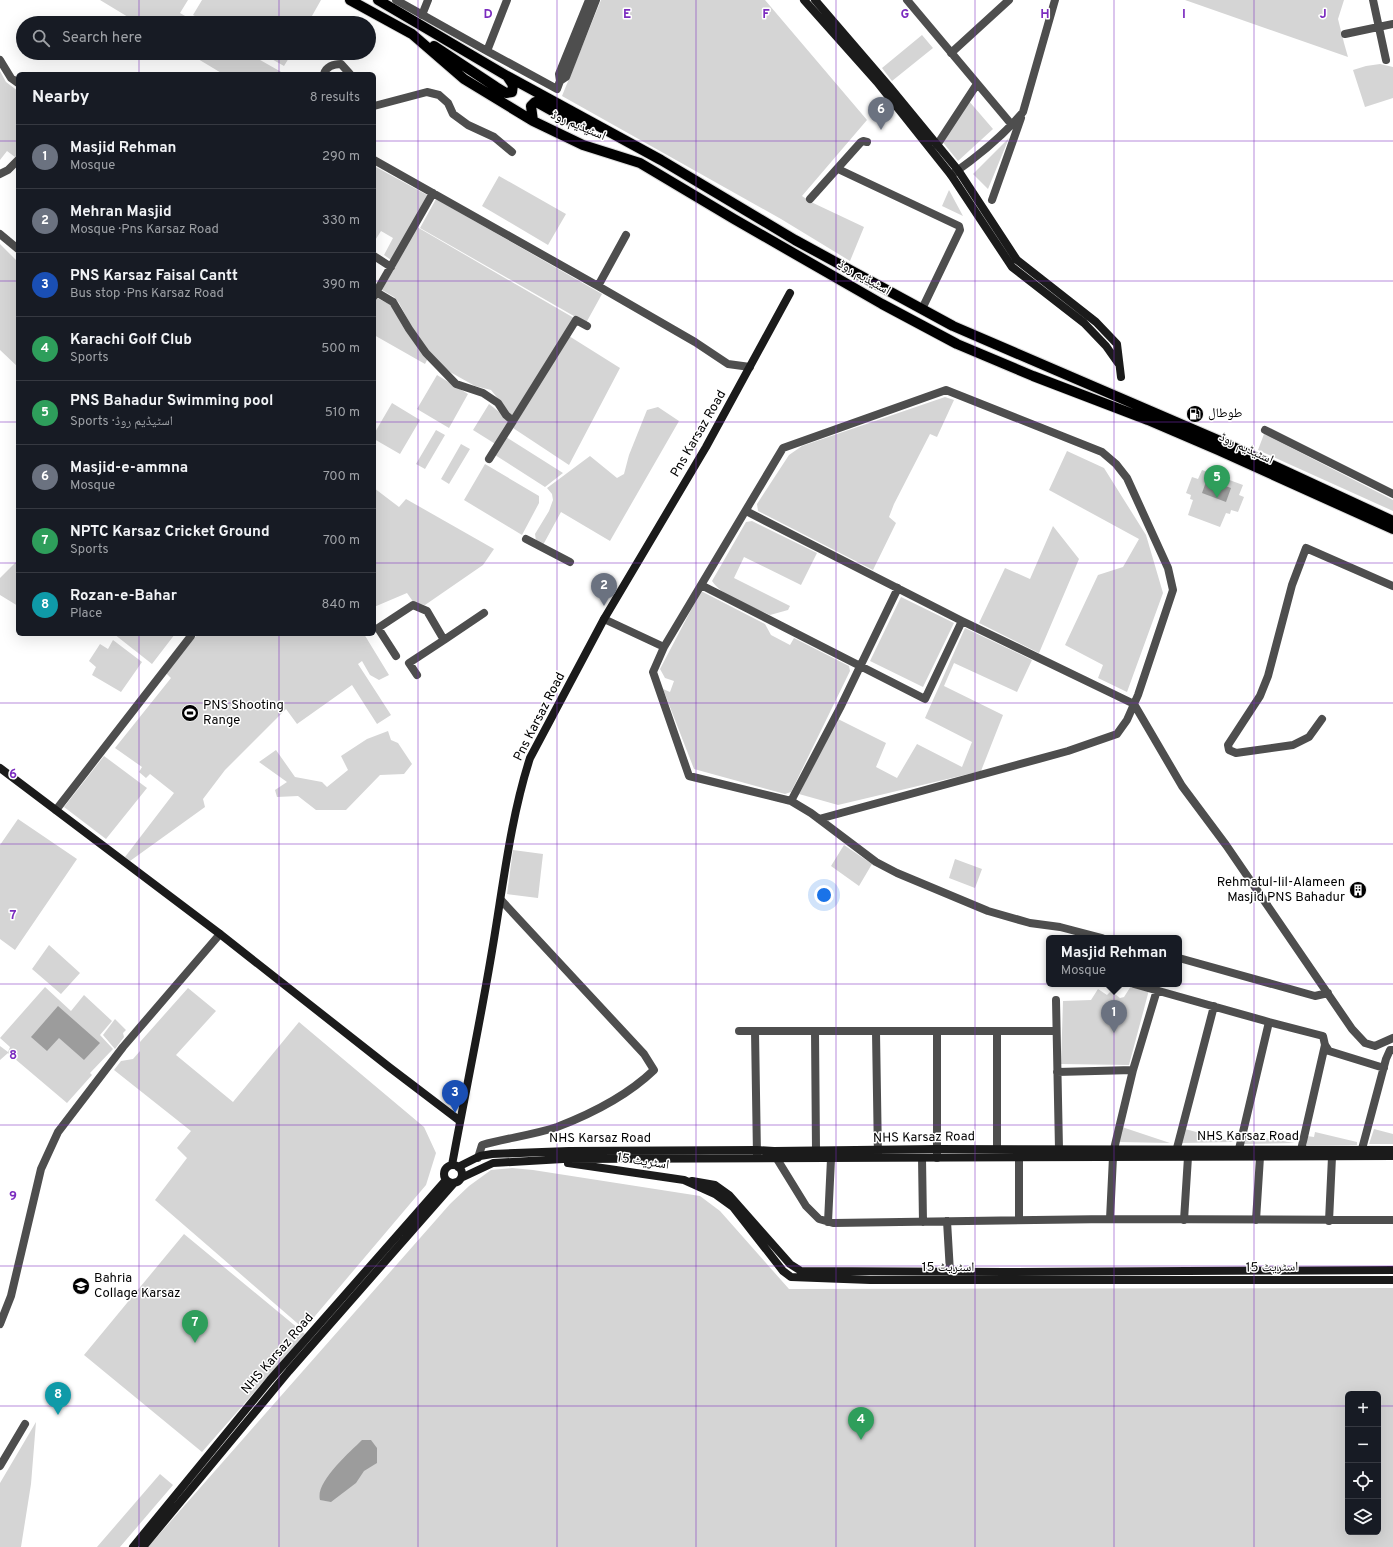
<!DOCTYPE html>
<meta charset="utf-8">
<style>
body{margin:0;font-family:Overpass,"Noto Naskh Arabic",sans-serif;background:#20242c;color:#f1f3f6}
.controls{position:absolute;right:12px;bottom:12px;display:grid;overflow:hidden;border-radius:6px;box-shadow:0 4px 16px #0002}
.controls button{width:36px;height:36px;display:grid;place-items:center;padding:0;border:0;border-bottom:1px solid #363941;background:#171b24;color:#f1f3f6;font:20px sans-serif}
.you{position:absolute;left:824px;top:895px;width:14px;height:14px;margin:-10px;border:3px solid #fff;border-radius:50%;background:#1a73e8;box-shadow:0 0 0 6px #1a73e833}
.badge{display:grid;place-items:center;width:26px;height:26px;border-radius:50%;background:#0b8043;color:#fff;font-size:13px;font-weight:700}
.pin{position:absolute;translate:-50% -33px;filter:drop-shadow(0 1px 2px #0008)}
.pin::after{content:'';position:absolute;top:21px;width:14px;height:12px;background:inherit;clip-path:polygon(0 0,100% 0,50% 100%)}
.popup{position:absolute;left:1046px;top:935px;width:136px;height:52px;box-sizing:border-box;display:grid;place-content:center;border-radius:6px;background:#171b24;filter:drop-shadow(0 1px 3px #0005);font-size:13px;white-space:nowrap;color:#9ea1a6}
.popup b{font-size:15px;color:#f1f3f6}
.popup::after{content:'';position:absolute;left:50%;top:100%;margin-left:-8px;border:8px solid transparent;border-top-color:#171b24}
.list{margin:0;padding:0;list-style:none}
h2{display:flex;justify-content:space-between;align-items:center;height:52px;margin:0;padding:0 16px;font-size:17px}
h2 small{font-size:13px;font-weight:400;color:#9ea1a6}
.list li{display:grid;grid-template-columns:26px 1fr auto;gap:12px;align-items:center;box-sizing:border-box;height:64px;padding:0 16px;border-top:1px solid #363941}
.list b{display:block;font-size:15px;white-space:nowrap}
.list p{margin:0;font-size:13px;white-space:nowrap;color:#9ea1a6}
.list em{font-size:13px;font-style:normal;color:#9ea1a6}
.icon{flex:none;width:22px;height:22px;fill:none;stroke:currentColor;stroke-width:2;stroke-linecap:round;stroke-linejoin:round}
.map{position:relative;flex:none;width:1393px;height:1547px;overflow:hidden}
.search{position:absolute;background:#171b24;box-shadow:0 4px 16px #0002;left:16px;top:16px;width:360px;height:44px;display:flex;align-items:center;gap:10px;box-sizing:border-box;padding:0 14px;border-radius:22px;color:#9ea1a6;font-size:15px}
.panel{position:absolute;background:#171b24;box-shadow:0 4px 16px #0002;left:16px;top:72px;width:360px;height:564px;border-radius:6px}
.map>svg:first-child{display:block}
.green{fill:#d5d5d5;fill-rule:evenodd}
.water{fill:#9c9c9c}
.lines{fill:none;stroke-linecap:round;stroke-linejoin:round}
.primary-casing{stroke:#dbdbdb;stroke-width:12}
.street{stroke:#4e4e4e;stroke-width:8}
.secondary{stroke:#1b1b1b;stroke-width:8}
.primary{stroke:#000;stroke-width:10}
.grid{fill:none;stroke:#7b2cbf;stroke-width:1;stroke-opacity:0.55}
.labels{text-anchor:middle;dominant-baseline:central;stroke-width:3;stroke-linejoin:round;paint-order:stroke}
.street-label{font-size:13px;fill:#000;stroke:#fff}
.poi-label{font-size:13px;fill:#000;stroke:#fff;text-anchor:start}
.grid-label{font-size:13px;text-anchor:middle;font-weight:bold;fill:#7b2cbf;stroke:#fff;stroke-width:3;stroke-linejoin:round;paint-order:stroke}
</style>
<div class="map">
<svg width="1393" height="1547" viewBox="0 0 1393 1547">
<rect width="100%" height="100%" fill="#fff"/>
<path class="green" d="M100,0H188L180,13L197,23H138Z
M202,0H321L308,23H208L193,15Z
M601,0H765L867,120L802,196L811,202L864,227L850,261L781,219L562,96Z
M1185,0H1344L1338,19L1344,43L1348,57Z
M922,35L933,48L892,81L882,68Z
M188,53H248L283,73L223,74Z
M261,53H292L284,66Z
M1380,64L1393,67V98L1365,107L1353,70L1366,66Z
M0,71L6,82L18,91V155L15,157L7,151L0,160Z
M968,100L993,129L958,161L941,140Z
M1009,138L988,189L973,174Z
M374,166L429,196L391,260L384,255L393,238L381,231L374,242Z
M499,176L566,214L548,245L482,206Z
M949,190L963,216L942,206Z
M436,199L602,294L586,323L420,228Z
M417,227L574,318L512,419L500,401L491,390L475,386L450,372L435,359L422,346L399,303L394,297L382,290Z
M0,244L18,262V367L0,350Z
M377,298L393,306L428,358L425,364L374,335V304Z
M569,336L620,368L569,465L513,428Z
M437,375L468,394L449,428L417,409Z
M945,397L954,400L937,437L930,434L894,504L889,517L896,523L873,570L758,511L757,504L789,455L802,446Z
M392,403L420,420L400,454L374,439V434Z
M489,404L512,422L497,445L473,430Z
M658,407L679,421L610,541L561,512L543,545L536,541L535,534L549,511L553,500L552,494L547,488L590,456L617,478L624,474L629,455L647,410Z
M436,430L445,435L425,469L416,464Z
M1264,434L1393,500V511L1258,450Z
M506,437L563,473L545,487L495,455Z
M461,444L470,449L449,484L441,479Z
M1067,451L1104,468L1146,535L1163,593L1127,692L1098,678L1103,665L1065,645L1098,575L1123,567L1139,539L1049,490Z
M485,464L539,496V503L522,535L464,500Z
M1202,470L1243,485L1239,495L1244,497L1238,512L1231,510L1230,514L1226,513L1220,527L1188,515L1193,500L1190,499L1191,495L1186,493L1192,477L1198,479Z
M374,488L399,507L406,499L494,549L483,565L425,605L414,603L407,593L374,607Z
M752,521L817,553L801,585L744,557L734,578L790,606L788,610L770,615C754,607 722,597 712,581L746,522Z
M1053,526L1079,559L1039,653L979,623L1005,568L1030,579Z
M18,560V606L0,595V578Z
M701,591L765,624L771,635L790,645L794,638L849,666L850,671L791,792L785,794L694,769L663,689L670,692L674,681L665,678L660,669Z
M901,597L954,623L923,687L870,661Z
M965,628L1032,660L1017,692L954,663L944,686L1003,715L981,771L838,805L799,794L838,719L886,743L876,767L897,778L917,744L962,767L972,742L925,718Z
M114,634H175L152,664Z
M195,634H364L389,675L379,680L370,675L362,661L358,664L391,715L377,724L352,685L297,724L286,709L225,770L203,799L205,807L130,861L125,857L174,793L150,774L146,778L139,772L142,767L115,748L171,678L166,673L196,636Z
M113,640L142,662L121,692L92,675L96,667L89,661L100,644L108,649Z
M388,731L391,740L398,743L412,764L404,774L380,775L346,810H316L298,796L277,797L275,790L287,782L259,762L276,750L295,777L322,782L327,787L348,770L341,756L367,739Z
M104,756L147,788L106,839L64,807Z
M18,819L77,859L15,950L0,939V845Z
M844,845L872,864L859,886L831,866Z
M513,850L543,854L538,898L507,894Z
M955,859L982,869L975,888L949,878Z
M49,945L80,973L61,994L32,969Z
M1131,986L1149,990L1129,1065L1061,1064L1063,1001L1091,1000L1098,989L1107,995L1111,991L1120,998L1124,997Z
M45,987L71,1011L84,995L112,1021L100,1035L113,1049L90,1073L92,1075L67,1103L8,1053L0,1060V1046L8,1052L10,1047L0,1038Z
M188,988L216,1011L176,1055L233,1102L299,1022L424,1127L436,1153L426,1185L304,1329L155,1200L187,1158L177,1148L191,1131L114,1070L121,1061L133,1059L140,1051V1042Z
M115,1019L126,1030L123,1033L124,1037L115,1049L103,1035Z
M1122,1127L1170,1143L1119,1142Z
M1185,1129L1234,1142L1181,1143Z
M1374,1129L1393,1134V1144H1369Z
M1315,1132L1357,1142V1145H1307V1136L1314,1137Z
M1246,1135L1295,1143L1244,1144Z
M512,1168L533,1170L700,1196L720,1211L789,1289L1393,1288V1547H148L450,1204L469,1186L491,1170ZM1348,1394H1378V1532H1348Z
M184,1234L305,1334L202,1452L84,1355Z
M36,1422L31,1484L21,1547H0V1483Z
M160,1474L173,1485L120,1547H97Z"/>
<path class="water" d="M1207,479L1231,488L1226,502L1202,493Z
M58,1006L100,1043L84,1060L59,1038L47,1051L31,1037Z
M362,1440H371L377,1448V1463L364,1471L356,1483L331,1502L320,1500C315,1482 350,1452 362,1440Z"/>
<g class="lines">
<g class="primary-casing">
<path id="primary" d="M350,0L412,34L464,79L533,121L583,145L640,163L734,219L882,304L957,344L1033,376L1148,420L1218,450L1393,529
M378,0L507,76L661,160L795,240L953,326L1218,440L1393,521
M434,46L496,87L506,93L512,92L513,85L507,76
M533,121L531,106L535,102L538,103L572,122L591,127"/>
</g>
<path class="street" d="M396,0L487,51L557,89L560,81L559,74L589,0
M907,0L1012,125
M1373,0L1386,60
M422,15L428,0
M1345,34L1393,24
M487,51L507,0
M951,53L1009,0
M0,60L11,78L18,83
M324,74C326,67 333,64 341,64L350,74
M560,81L566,77L596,0
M374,106L427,92L439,95L448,103L453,114L468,125L494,137L512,152
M937,145L977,84
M374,160L598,286L695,342L728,364L750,367
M838,169L959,226L960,230L922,309
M0,174L8,170L18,160
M951,175C977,157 1003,136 1023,112L1055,0
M810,199L861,142L863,141L867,142
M992,200L1021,118
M0,234L18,249
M374,256L391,267
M598,286L626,235
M376,292L393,302L409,329L426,353L456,384L483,393L498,403L506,415L513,421L489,459
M374,296L433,193
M513,421L576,320L587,326
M1265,430L1393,494
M746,511L962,621L1134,704L1182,786L1226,845L1352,1029L1365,1043L1375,1046L1393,1038
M526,539L570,562
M701,585L925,699L962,621
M604,619L664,647
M444,640L484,613
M396,656L378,628L413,605L427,611L444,640L409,663L417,675
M1322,719L1309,737L1293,745L1236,753L1229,750L1228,745L1260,696L1268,676L1292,585L1306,548L1393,586
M791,801L840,708L898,588
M56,810L191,636
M819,819L1068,751L1117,734L1127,720L1138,695L1173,590L1168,568L1127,478L1116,464L1102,452L946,390L783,448L664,647L653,672L689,776L791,801L811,813L876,862L897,873L988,911L1030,923L1060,927L1102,938
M1179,958L1315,996L1328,993
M1134,984L1269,1022L1239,1149
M1056,1000L1059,1149
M1269,1022L1323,1036L1325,1045L1329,1051L1384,1068
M739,1031H1056
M755,1031L757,1156
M815,1031L816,1150
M937,1031V1158
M876,1032L878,1157
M1057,1072L1133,1070
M1177,1148L1214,1006
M997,1149V1031
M1114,1149L1133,1070L1157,990
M1362,1149L1386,1059L1390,1050H1393
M1301,1150L1325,1045
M1019,1157V1220
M1113,1157L1110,1219L1393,1220
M478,1158L482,1145C507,1138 533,1135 557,1127C591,1114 628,1095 654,1070L644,1054L501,900
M922,1158L923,1222
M777,1159L806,1206L819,1219L833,1223L1110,1219
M1184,1220L1188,1157
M1256,1220L1260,1157
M947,1221L950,1272
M1329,1221L1332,1157
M828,1222L831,1159
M0,1324L11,1296L41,1169L58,1132L123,1047L220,934
M0,1466L25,1424"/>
<path class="secondary" d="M804,0L877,82L951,175L1012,267L1084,323L1106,346L1118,363
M815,0L889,86L958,170L1017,260L1096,322L1117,344L1121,377
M0,768L220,934L389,1067L460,1121
M568,1163L684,1180L715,1194L733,1207L783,1271L791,1277L870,1280H1393
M452,1165C465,1094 480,1023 492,951C503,887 510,820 530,758L604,619L706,447L790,293
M444 1174a9 9 0 1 1 18 0a9 9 0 1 1-18 0Z
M458,1167L480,1156L492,1154L569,1151L757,1150L774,1151L937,1149L1393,1150
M461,1178L493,1163L563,1159L1393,1156
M692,1181L715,1185L729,1195L790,1264L801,1271L1005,1272L1393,1270
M133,1547L270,1380L446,1180
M143,1547L289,1371L454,1183"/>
<use href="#primary" class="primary"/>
</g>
<path class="grid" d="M139,0V23M279,0V23M418,0V1547M557,0V1547M696,0V1547M836,0V1547M975,0V1547M1114,0V1547M1254,0V1547M139,53V74M279,53V74M0,141H18M374,141H1393M0,281H18M374,281H1393M0,422H18M374,422H1393M0,563H18M374,563H1393M139,634V1547M279,634V1547M0,703H1393M0,844H1393M0,984H1393M0,1125H1393M0,1266H1393M0,1406H1348M1378,1406H1393"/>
<defs>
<g id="fuel-disc" transform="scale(0.9)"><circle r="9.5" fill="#000" stroke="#fff"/><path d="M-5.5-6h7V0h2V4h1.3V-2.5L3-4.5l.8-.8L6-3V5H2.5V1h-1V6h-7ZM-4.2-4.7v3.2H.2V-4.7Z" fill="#fff"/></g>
<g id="stadium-disc" transform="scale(0.9)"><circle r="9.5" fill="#000" stroke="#fff"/><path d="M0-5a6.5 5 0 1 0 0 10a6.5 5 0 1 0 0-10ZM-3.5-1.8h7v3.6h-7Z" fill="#fff"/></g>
<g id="building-disc" transform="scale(0.9)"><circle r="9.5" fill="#000" stroke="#fff"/><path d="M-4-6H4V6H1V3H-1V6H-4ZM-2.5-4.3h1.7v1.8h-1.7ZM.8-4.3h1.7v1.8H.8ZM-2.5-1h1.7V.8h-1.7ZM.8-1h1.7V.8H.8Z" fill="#fff"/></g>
<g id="university-disc" transform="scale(0.9)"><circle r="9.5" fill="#000" stroke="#fff"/><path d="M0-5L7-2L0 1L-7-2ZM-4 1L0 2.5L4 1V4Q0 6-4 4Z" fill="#fff"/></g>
</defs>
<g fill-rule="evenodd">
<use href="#fuel-disc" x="1195" y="414"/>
<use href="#stadium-disc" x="190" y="713"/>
<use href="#building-disc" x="1358" y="890"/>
<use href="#university-disc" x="81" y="1286"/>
</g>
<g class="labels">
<g class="street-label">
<text transform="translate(578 126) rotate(23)">اسٹیڈیم روڈ</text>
<text transform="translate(864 278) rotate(30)">اسٹیڈیم روڈ</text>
<text transform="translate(699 434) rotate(-60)">Pns Karsaz Road</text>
<text transform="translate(1246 449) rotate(25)">اسٹیڈیم روڈ</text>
<text transform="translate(540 717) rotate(-63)">Pns Karsaz Road</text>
<text x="1248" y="1137">NHS Karsaz Road</text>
<text transform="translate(924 1138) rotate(-1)">NHS Karsaz Road</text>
<text x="600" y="1139">NHS Karsaz Road</text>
<text transform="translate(643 1162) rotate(8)">اسٹریٹ 15</text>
<text x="948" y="1268">اسٹریٹ 15</text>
<text transform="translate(1272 1268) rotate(-1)">اسٹریٹ 15</text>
<text transform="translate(278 1354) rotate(-49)">NHS Karsaz Road</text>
</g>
<g class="poi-label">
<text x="1208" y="414">طوطال</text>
<text x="203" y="706">PNS Shooting<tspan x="203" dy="15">Range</tspan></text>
<text x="1345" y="883" text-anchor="end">Rehmatul-lil-Alameen<tspan x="1345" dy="15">Masjid PNS Bahadur</tspan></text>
<text x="94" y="1279">Bahria<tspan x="94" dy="15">Collage Karsaz</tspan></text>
</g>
</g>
<g class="grid-label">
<text x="488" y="18">D</text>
<text x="627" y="18">E</text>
<text x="766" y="18">F</text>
<text x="905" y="18">G</text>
<text x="1045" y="18">H</text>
<text x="1184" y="18">I</text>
<text x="1323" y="18">J</text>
<text x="13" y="778">6</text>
<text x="13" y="919">7</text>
<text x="13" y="1059">8</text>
<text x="13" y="1200">9</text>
</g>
</svg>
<div class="controls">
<button>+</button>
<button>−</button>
<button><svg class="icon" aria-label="locate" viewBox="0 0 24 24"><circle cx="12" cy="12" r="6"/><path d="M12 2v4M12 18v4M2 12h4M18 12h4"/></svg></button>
<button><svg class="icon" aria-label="layers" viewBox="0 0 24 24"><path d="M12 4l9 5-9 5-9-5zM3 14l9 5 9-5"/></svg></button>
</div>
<div class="you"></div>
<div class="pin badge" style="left:1114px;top:1033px;background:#6b7280">1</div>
<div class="popup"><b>Masjid Rehman</b>Mosque</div>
<div class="pin badge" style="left:604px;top:606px;background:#6b7280">2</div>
<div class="pin badge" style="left:455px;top:1113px;background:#1a4fb4">3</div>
<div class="pin badge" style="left:861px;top:1440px;background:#2e9e5b">4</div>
<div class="pin badge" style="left:1217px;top:498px;background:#2e9e5b">5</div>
<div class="pin badge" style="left:881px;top:130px;background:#6b7280">6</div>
<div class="pin badge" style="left:195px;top:1343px;background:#2e9e5b">7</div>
<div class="pin badge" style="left:58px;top:1415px;background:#0f9aa8">8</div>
<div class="search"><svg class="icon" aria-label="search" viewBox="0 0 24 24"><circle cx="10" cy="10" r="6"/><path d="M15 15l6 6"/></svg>Search here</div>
<section class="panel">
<h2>Nearby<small>8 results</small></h2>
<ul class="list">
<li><span class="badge" style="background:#6b7280">1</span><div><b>Masjid Rehman</b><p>Mosque</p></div><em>290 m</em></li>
<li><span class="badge" style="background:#6b7280">2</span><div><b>Mehran Masjid</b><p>Mosque · Pns Karsaz Road</p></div><em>330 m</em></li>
<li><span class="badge" style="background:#1a4fb4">3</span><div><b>PNS Karsaz Faisal Cantt</b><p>Bus stop · Pns Karsaz Road</p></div><em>390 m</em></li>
<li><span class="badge" style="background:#2e9e5b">4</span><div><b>Karachi Golf Club</b><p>Sports</p></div><em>500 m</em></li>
<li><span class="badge" style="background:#2e9e5b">5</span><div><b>PNS Bahadur Swimming pool</b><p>Sports · اسٹیڈیم روڈ</p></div><em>510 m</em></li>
<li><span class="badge" style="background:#6b7280">6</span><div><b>Masjid-e-ammna</b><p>Mosque</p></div><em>700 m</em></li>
<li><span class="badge" style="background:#2e9e5b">7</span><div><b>NPTC Karsaz Cricket Ground</b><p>Sports</p></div><em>700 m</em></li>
<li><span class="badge" style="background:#0f9aa8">8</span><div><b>Rozan-e-Bahar</b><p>Place</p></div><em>840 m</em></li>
</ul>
</section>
</div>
